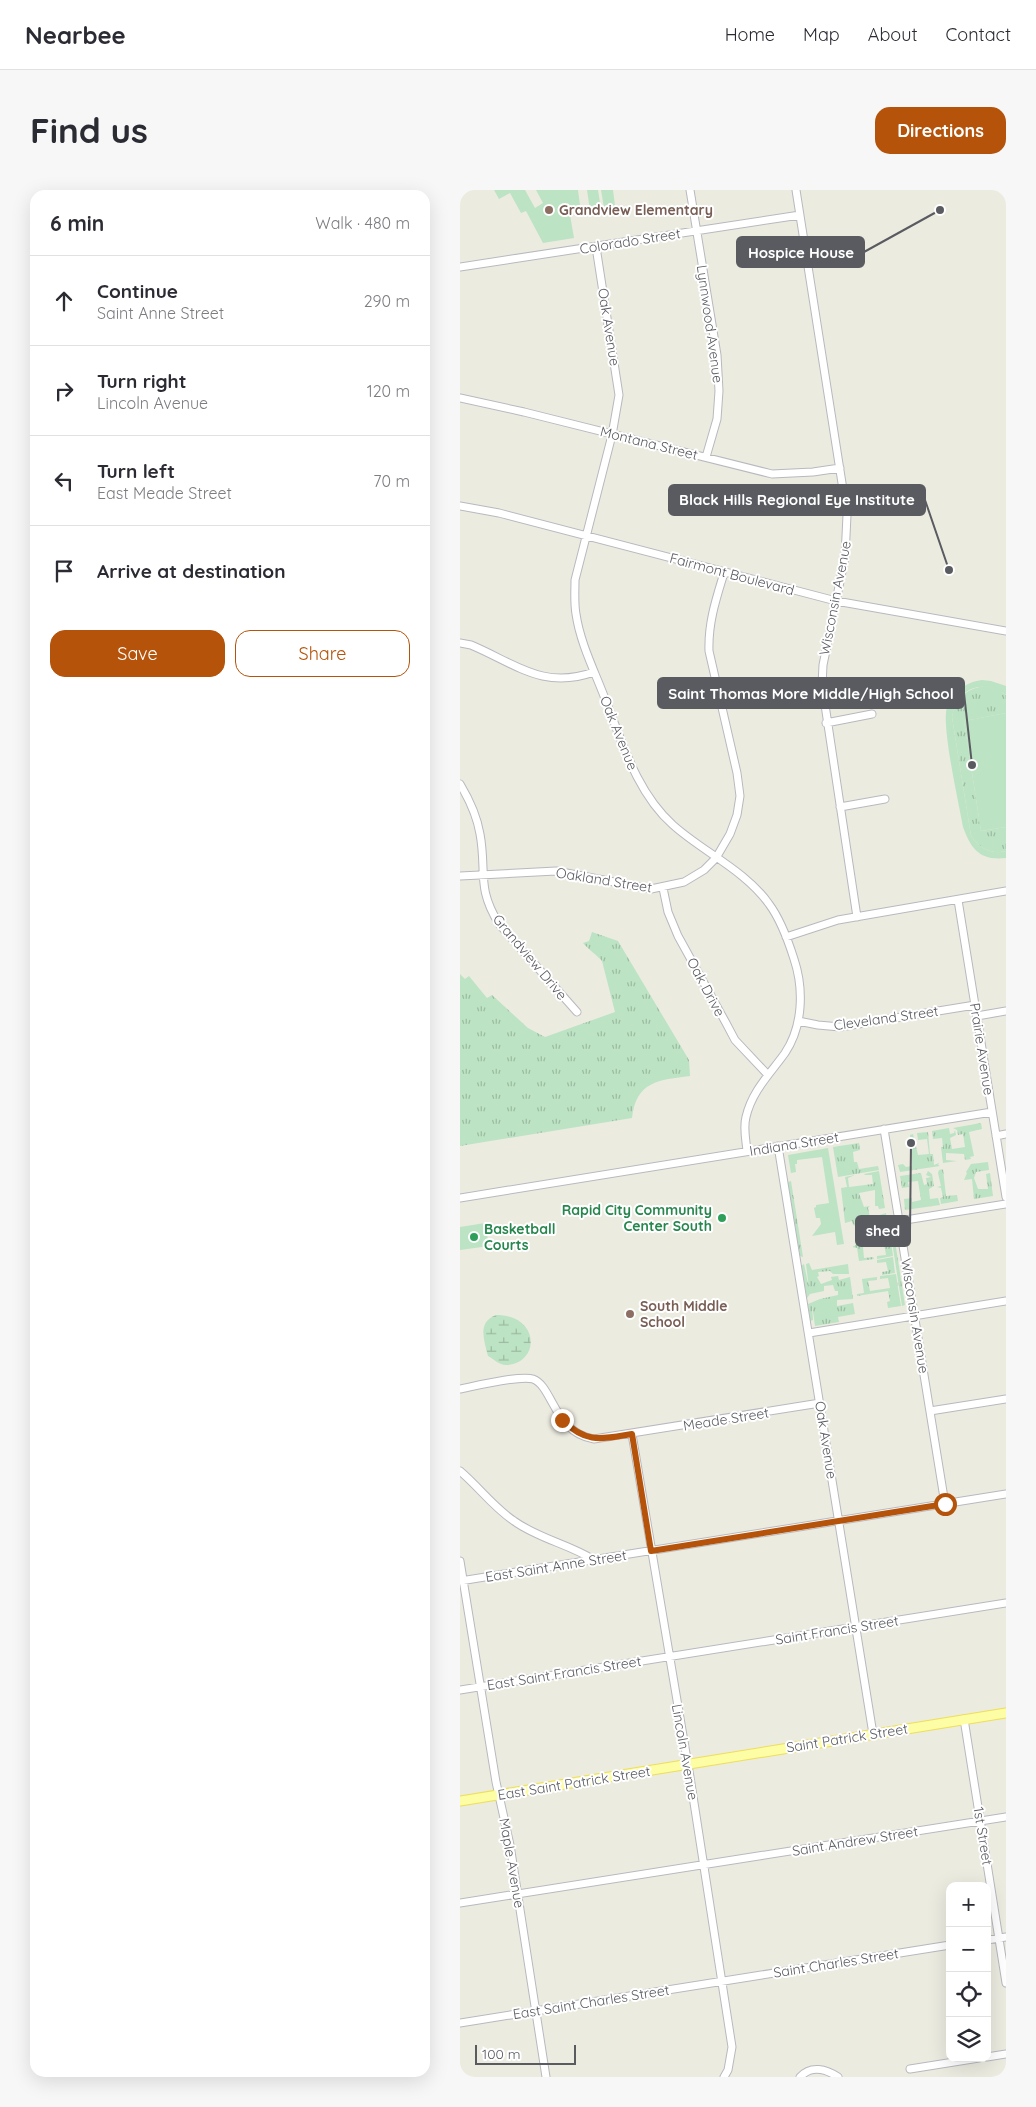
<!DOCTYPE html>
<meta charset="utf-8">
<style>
body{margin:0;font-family:Quicksand,sans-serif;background:#f7f7f7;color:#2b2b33}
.controls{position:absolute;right:15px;bottom:15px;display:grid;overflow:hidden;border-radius:10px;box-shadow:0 5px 20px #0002}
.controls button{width:45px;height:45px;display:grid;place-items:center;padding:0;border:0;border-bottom:1px solid #e1e1e2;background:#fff;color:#2b2b33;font:25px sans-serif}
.scale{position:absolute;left:15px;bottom:12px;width:101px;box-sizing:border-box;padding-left:5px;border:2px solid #595b61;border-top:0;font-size:14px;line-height:18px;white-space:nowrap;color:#595b61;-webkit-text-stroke:4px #fff;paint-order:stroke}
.stop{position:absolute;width:15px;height:15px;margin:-11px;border:4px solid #b45309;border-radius:50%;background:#fff}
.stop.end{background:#b45309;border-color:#fff;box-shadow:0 1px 5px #0008}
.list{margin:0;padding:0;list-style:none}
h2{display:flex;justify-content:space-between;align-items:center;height:65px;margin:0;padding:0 20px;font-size:21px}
h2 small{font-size:16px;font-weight:400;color:#7c7c81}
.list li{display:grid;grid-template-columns:32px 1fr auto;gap:15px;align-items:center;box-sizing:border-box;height:90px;padding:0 20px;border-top:1px solid #e1e1e2}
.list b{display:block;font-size:19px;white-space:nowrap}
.list p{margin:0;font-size:16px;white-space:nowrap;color:#7c7c81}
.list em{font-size:16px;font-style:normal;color:#7c7c81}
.actions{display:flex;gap:10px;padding:15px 20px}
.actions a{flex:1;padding:11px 0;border:1px solid #b45309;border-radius:15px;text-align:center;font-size:18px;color:#b45309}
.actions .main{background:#b45309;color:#fff}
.icon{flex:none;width:28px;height:28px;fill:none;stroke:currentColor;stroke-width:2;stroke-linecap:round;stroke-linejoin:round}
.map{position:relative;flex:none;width:546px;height:1887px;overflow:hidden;border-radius:15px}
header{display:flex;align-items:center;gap:30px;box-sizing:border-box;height:70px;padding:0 25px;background:#fff;border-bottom:1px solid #e1e1e2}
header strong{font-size:24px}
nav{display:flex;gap:28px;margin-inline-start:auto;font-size:18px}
.intro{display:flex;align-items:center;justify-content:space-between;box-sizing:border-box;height:120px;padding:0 30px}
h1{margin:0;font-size:35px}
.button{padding:12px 22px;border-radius:15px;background:#b45309;color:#fff;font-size:18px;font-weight:700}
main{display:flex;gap:30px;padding:0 30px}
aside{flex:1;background:#fff;border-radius:15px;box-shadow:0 5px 20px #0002}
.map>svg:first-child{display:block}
.grass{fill:url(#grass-tufts)}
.wetland{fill:url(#wetland-marsh)}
.park{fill:#bce3c3}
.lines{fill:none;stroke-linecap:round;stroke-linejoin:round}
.minor-casing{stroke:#b8b9bf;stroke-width:9}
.major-casing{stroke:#eede57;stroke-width:11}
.minor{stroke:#fff;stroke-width:7}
.major{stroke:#fcfda4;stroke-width:9}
.route{stroke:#b45309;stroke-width:6}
.education-dot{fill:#8d6e63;stroke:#fff;stroke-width:2}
.leisure-dot{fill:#2e9e5b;stroke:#fff;stroke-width:2}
.labels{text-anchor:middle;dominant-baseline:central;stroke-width:4;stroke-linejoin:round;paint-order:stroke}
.education-label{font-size:14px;font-weight:bold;fill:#785e54;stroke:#fff;text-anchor:start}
.street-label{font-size:14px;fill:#595b61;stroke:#fff}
.leisure-label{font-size:14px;font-weight:bold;fill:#27864d;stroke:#fff;text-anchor:end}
.leader{fill:none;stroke:#595b61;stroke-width:2}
.callout-dot{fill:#595b61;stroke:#fff;stroke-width:2}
.callout{fill:#595b61;stroke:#595b61;stroke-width:2}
.callout-label{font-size:15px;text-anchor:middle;font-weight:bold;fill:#fff}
</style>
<header>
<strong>Nearbee</strong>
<nav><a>Home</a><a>Map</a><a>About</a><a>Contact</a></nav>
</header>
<div class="intro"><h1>Find us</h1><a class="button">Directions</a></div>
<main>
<aside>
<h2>6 min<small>Walk · 480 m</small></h2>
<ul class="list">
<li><svg class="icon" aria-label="ahead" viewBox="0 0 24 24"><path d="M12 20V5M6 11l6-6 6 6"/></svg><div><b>Continue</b><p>Saint Anne Street</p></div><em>290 m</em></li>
<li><svg class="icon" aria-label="right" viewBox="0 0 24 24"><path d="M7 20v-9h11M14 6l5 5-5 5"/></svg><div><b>Turn right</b><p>Lincoln Avenue</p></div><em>120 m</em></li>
<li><svg class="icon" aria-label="left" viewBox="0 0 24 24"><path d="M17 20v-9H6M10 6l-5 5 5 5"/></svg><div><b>Turn left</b><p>East Meade Street</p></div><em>70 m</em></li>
<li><svg class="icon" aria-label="arrive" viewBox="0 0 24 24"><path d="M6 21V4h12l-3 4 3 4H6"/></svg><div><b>Arrive at destination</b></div></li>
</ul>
<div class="actions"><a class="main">Save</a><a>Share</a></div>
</aside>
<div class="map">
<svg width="546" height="1887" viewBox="0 0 546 1887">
<defs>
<pattern id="grass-tufts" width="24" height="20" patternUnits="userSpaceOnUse" patternTransform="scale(1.25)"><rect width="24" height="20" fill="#bce3c3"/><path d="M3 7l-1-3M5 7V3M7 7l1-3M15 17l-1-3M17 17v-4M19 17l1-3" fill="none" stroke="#9cbba2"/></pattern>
<pattern id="wetland-marsh" width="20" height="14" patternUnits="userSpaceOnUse" patternTransform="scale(1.25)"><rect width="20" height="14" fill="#bce3c3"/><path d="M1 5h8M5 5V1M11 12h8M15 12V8" fill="none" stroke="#9cbba2"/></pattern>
</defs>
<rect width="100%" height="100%" fill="#ecebe0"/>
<path class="grass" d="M526,496L533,497L546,505V523L504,531L521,641L546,637V661C531,665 519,658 511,646L492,527C496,508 506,498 526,496Z
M132,742L158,751L229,870L230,886C199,890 176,891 172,928L0,956V784L5,789L9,786L27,808L32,805L68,838L85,847L155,822L142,771C137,765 129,760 123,753L129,751Z
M521,933L522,939L509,942L514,966L510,967L511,969L505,970L504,964L486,963V970L497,971L483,973L481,957H483L482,948L473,949L472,941L489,938L490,944L494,943L495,940L496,945L490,948L492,959L505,957L503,944L498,945L497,940L493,938Z
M468,942L470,964H473L474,975L479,973L478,975L480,976L440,982L438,975L443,974L446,977L452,976L450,945L453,944L458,965L469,964L467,949L458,950L457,943Z
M399,953L400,960L393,962L394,972H397L399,979L418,976L419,980L378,987L373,957Z
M528,972L529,980L516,982L514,988L518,999H528L526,984L530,983L533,1006L514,1009L512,989L504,990L507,983L506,982L511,974Z
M483,979L486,1006L497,1005L498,1011L481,1014L480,1008L483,1007L481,998L477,997L481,996L478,983L479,980Z
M419,981L425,1018L419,1019L418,1016H415V1000L399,1003L404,1017L410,1016L408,1018L410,1028L426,1023L429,1044L424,1045L421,1041L411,1042L409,1034L398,1037L393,1035L392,1031L385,1033L381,998L387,997L385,987L395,985L388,988L389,997L413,994L412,985H405L404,984Z
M468,981L472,984L474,996L469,999L470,1009L478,1008L480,1015L445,1020L444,1009L452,1008V1012L461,1010L458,991L448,992L449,997L442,998L440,986L461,983L464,995L467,994L466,988L471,987L466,985Z
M331,991L343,1067L340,1066L328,992Z
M431,1045H434L445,1115L442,1116Z
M430,1046L433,1066L417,1069V1066L426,1065L424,1054L403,1057L404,1068L413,1067L414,1069L399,1071L397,1058L393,1057L401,1050C408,1055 413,1052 423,1050V1047Z
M433,1067L435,1083L422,1085V1082L428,1081L426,1072L417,1073V1070Z
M349,1073L352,1080L388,1074L389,1084H373L370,1081L358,1082L359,1086L357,1087L361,1094L372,1090L371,1087L378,1086L379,1090L390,1087L393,1109L377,1110V1116L393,1113L395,1124L378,1127L379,1132L355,1136L352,1114L353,1130L350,1131L348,1114L360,1109L378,1105V1101H375L373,1095L364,1096V1101L350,1104L347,1108L341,1076L344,1074L349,1098L346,1074Z
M436,1084L438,1098L404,1103L402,1089L417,1087V1090L408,1091L410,1101L430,1098L428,1088L420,1089V1086Z
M438,1098L441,1116L428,1118L427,1112L430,1111L428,1101L397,1106V1104Z"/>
<path class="wetland" d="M36,1125C81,1125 80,1174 46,1175C39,1175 34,1169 28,1166C24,1150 17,1132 36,1125Z"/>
<path class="park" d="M34,0H65L75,18L83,13L76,0H118L120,15L109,19L114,48L83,53L66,21L61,23L50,3L39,9Z
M127,0H138L141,19L130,20Z
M141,0H153L155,16L144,18Z
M522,490L531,491L546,496V505C521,488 498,498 492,527L511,646C519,658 531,665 546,661V668C520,671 511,659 503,637C499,613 481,536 487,517C492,501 507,492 522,490Z
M546,523V637L521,641L504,531Z
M368,958L384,1054L377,1055L375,1042L352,1046L361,1034L360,1028H356L354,1018L356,1017V1015L369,1013L362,967L337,970V974H335L336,982L331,983L328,965Z
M25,1033L29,1056L0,1060V1037Z"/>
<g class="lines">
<g class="minor-casing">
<path id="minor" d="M230,0L257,165L259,201L257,229L246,267
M336,0L387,325L385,367L363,475L362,495L397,727
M136,57L159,205L152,245L115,390C115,401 114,413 116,424C120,452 134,480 144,506C162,551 176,602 213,635C243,662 285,680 309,714C321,730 328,750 334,769C344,799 343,836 325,863C310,884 292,901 286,927C283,938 286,950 287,961
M0,77L340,25
M0,208L64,222L312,284L353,282L380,278
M0,316L39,323L376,411L546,441
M0,453L11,455C56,474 83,500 134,482
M366,533L412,524
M0,594C9,609 17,626 20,644C27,682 16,697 39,734L117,822
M380,617L425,609
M0,686L96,681L191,699L224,692L244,680L256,668L270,644L277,625L280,606L277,583L249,461C248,433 256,409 264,383
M203,698L208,722L218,746L266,833L275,850L308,885
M498,710L546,1007
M326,747L378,730L546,701
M517,826L546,821
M338,831L358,835L380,837L515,815
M424,939L485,1314
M536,946L546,944
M318,956L413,1544
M0,1008L532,922
M439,1031L546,1014
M349,1143L546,1111
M0,1199C15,1196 60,1185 73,1189C93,1196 94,1243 134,1249L360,1213
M470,1221L546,1209
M172,1244L230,1587L272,1857L268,1880L264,1887
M0,1281C19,1297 33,1317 54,1331C79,1349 109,1354 134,1370
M0,1371L36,1592L50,1655L86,1887
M0,1391L546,1304
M0,1500L546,1413
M504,1529L546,1793
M0,1713L546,1627
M527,1750L546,1747
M0,1833L490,1755
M527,1867L546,1864
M450,1879L519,1868
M340,1887C351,1875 366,1879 378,1887"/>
</g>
<g class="major-casing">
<path id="major" d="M0,1611L546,1523"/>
</g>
<use href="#minor" class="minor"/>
<use href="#major" class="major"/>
</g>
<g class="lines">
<path class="route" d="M102,1230C127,1254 141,1249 172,1244L191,1361L485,1314"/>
</g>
<g class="education-dot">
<circle cx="89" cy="20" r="5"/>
<circle cx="170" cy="1124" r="5"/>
</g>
<g class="leisure-dot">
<circle cx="262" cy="1028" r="5"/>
<circle cx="14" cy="1047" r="5"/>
</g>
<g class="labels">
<g class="education-label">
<text x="99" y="20">Grandview Elementary</text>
<text x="180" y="1116">South Middle<tspan x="180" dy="16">School</tspan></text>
</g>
<g class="street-label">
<text transform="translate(170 51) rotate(-9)">Colorado Street</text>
<text transform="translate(250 134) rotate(82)">Lynnwood Avenue</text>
<text transform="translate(149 137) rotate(81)">Oak Avenue</text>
<text transform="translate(189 253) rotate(14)">Montana Street</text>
<text transform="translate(272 384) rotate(15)">Fairmont Boulevard</text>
<text transform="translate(375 408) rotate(-79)">Wisconsin Avenue</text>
<text transform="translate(159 543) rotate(68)">Oak Avenue</text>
<text transform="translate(144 690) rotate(9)">Oakland Street</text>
<text transform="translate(70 767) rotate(50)">Grandview Drive</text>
<text transform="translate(246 797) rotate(62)">Oak Drive</text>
<text transform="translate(426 828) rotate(-8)">Cleveland Street</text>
<text transform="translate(522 859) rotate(81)">Prairie Avenue</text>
<text transform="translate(334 954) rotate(-9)">Indiana Street</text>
<text transform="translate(455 1126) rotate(81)">Wisconsin Avenue</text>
<text transform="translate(266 1229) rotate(-9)">Meade Street</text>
<text transform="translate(366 1250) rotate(81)">Oak Avenue</text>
<text transform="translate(96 1376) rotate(-9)">East Saint Anne Street</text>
<text transform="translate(377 1440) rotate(-9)">Saint Francis Street</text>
<text transform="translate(104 1483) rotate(-9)">East Saint Francis Street</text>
<text transform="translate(387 1548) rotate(-9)">Saint Patrick Street</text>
<text transform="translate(225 1562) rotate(80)">Lincoln Avenue</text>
<text transform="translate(114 1593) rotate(-9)">East Saint Patrick Street</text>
<text transform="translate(523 1646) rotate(81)">1st Street</text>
<text transform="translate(395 1651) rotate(-9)">Saint Andrew Street</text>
<text transform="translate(52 1673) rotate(80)">Maple Avenue</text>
<text transform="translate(376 1773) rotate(-9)">Saint Charles Street</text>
<text transform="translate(131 1812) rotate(-9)">East Saint Charles Street</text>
</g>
<g class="leisure-label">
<text x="252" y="1020">Rapid City Community<tspan x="252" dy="16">Center South</tspan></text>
<text x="24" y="1039" text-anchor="start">Basketball<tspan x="24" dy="16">Courts</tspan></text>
</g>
</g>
<path class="leader" d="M480 20L404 62M489 380L465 310M512 575L504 503M451 953L450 1041"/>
<g class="callout-dot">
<circle cx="480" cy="20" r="5"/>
<circle cx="489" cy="380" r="5"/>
<circle cx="512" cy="575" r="5"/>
<circle cx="451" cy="953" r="5"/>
</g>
<g class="callout">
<rect x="277" y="47" width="127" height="30" rx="5"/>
<rect x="209" y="295" width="256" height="30" rx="5"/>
<rect x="198" y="488" width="306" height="30" rx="5"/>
<rect x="396" y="1026" width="54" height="30" rx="5"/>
</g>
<g class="callout-label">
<text x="341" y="68">Hospice House</text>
<text x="337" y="315">Black Hills Regional Eye Institute</text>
<text x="351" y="509">Saint Thomas More Middle/High School</text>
<text x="423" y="1046">shed</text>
</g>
</svg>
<div class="controls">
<button>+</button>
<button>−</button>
<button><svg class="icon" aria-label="locate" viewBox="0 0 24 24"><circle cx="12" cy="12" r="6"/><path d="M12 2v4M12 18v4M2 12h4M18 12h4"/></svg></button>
<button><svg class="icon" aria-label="layers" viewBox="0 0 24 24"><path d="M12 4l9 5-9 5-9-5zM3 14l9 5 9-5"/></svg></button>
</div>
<div class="scale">100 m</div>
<div class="stop" style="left:485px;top:1314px"></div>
<div class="stop end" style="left:102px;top:1230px"></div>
</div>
</main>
